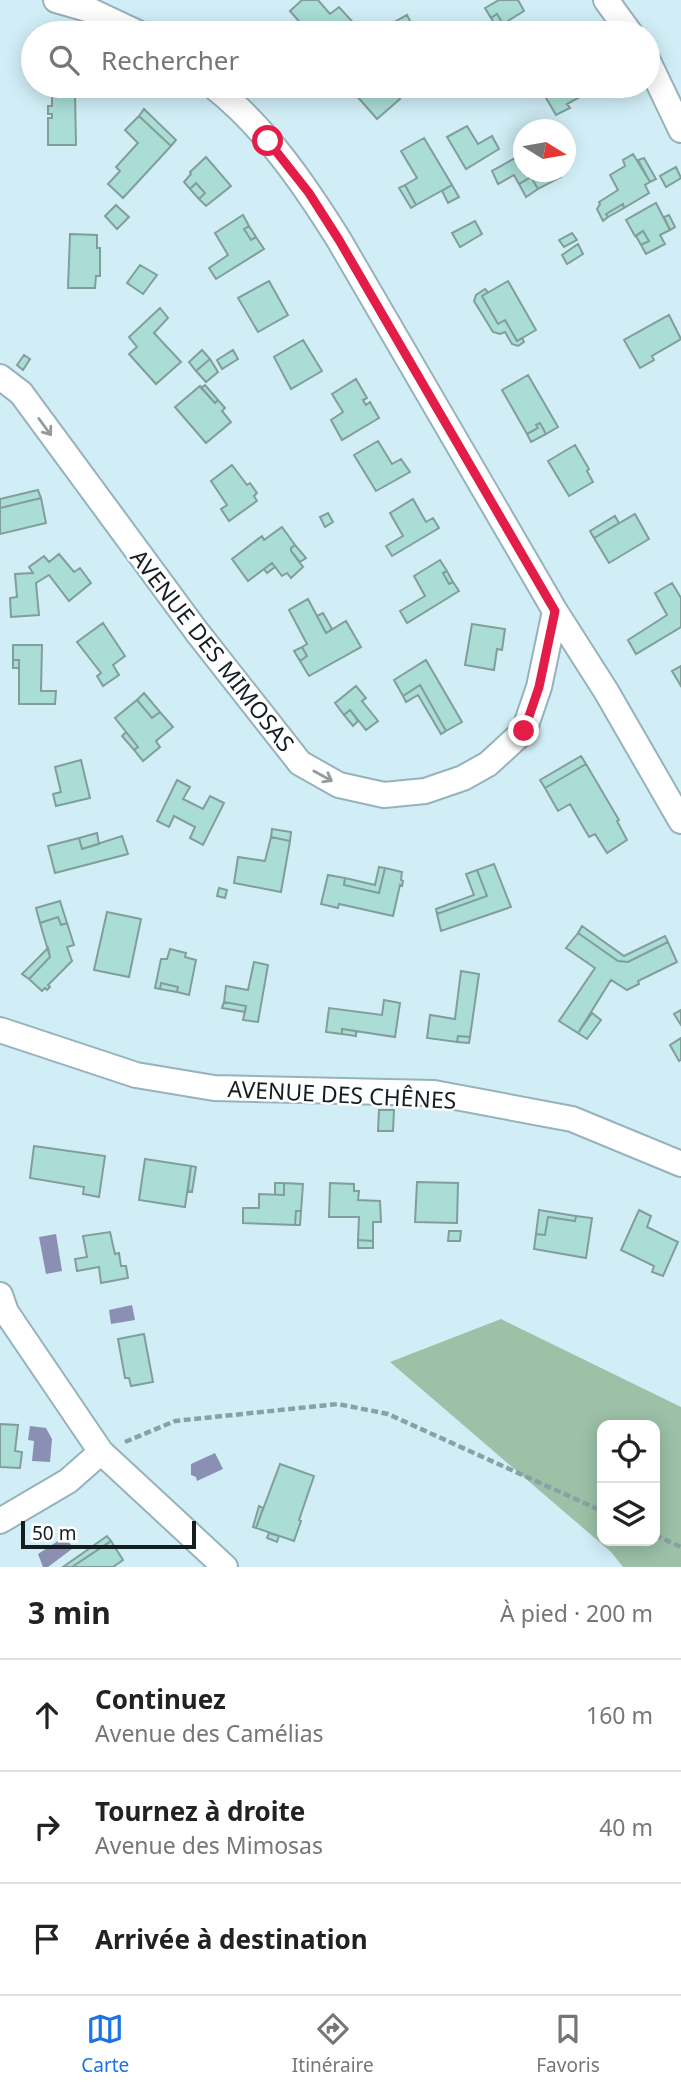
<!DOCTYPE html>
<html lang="fr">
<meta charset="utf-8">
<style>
body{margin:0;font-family:"Noto Sans",sans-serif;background:#f6f6f6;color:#222}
.controls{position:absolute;right:21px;bottom:21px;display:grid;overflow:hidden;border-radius:14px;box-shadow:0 4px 18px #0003}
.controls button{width:63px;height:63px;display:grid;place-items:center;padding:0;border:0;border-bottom:2px solid #e0e0e0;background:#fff;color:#222;font:35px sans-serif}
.compass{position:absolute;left:513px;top:119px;width:63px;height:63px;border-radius:50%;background:#fff;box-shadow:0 4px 18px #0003;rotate:101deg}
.scale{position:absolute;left:21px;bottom:18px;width:175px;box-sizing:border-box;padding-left:7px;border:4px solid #141e21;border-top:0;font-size:19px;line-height:24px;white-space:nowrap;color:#141e21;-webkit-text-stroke:5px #fff;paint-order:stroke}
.stop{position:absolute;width:21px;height:21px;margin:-16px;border:5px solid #e11d48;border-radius:50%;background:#fff}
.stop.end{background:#e11d48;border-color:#fff;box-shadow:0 2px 7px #0008}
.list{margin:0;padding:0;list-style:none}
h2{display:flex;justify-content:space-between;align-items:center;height:91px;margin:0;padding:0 28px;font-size:30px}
h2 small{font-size:23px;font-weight:400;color:#767676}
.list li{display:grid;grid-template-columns:46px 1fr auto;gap:21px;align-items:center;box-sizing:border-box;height:112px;padding:0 28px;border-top:2px solid #e0e0e0}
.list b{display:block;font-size:26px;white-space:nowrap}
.list p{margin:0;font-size:23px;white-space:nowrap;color:#767676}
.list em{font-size:23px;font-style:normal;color:#767676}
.icon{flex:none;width:38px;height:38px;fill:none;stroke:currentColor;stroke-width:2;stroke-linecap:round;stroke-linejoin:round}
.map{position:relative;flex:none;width:681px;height:1567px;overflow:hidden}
.search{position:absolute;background:#fff;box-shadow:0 4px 18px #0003;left:21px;right:21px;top:21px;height:77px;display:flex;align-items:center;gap:18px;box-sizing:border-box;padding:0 24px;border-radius:38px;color:#767676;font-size:26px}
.sheet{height:427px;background:#fff}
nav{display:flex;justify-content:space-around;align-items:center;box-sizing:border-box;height:98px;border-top:2px solid #e0e0e0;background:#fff;font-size:19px;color:#767676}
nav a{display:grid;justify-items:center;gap:4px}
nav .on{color:#1a73e8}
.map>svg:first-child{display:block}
.forest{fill:#9cc1a7;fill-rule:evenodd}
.water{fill:#8b8fb4}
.building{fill:#a9ddd6;stroke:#819e9a;stroke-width:2}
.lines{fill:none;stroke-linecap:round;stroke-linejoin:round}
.minor-casing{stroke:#96b2ba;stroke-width:28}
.path{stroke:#8aa0a7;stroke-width:4.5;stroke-dasharray:7 3.5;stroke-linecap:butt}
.minor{stroke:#fff;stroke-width:24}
.oneway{stroke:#959a9b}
.route{stroke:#e11d48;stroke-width:9}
.labels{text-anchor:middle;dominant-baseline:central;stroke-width:5;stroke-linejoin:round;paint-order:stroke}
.street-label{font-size:23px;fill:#141e21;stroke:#fff}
</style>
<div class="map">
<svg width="681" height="1567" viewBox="0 0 681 1567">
<rect width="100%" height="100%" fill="#d1eef7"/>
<path class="forest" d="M501,1319L681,1407V1567H623L611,1552L390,1362ZM602,1425H655V1541H602Z"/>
<path class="water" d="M56,1234L62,1271L46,1274L39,1237Z
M132,1305L135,1320L111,1324L109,1310Z
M30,1426L46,1428L52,1439L50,1462L32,1461L34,1441L28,1440Z
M215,1453L223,1469L197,1481L196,1477L191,1475V1464Z
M64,1537L73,1547L72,1549L48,1567H43L38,1554Z"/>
<path class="building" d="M302,0H318L330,14L339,7L360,30L356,33H309L290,11Z
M499,0H518L524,11L503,24L497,14L491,18L485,8Z
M497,14L503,24L497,28L491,18Z
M407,15L416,33H389L394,30L391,24Z
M544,23L549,33H527Z
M348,86H389L400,99L377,119Z
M539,86H580L581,88L575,91L578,98L567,104L570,108L556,115Z
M581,88L584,94L578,98L575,91Z
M52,94H75L76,145H48V118H52V114H48V106H52Z
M144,109L176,140L171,146L139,116Z
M139,116L171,146L123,198L108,184L120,171L116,167L138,143L125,130Z
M467,126L478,144L492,136L499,149L466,169L447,137Z
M424,138L452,185L416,205L405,185L417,178L401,151Z
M524,153V172H557L561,177L538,189L531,177L519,184L514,175L498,184L492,171Z
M633,154L650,182L645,185L649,193L624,208L623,204L606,214L608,217L603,221L597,209L600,204L599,202L618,190L610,175L625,166L623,160Z
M206,157L231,186L206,206L199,199L205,193L196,183L190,189L184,182L191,174L190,172Z
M644,158L656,179L650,182L638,160Z
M676,167L681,178L666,187L660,176Z
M531,177L538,189L526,197L519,184Z
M196,183L205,193L199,199L190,189Z
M405,185L416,205L411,208L399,188Z
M452,185L459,197L448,203L442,191Z
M656,203L670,230L660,235L665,244L646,254L641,245L649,241L643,231L635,236L626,220Z
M623,204L624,208L608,217L606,214Z
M116,205L129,217L117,229L105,216Z
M243,215L249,226L244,229L251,240L256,237L264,249L216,279L209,268L228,255L215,233Z
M669,215L675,227L670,230L664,217Z
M475,221L482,234L460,247L452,233Z
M249,226L256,237L251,240L244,229Z
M643,231L649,241L641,245L636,236Z
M572,233L577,240L564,247L559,240Z
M70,234L97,235V248H100V276H96L95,288H68Z
M578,244L583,254L567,264L562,255Z
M140,265L157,275L143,294L127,283Z
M269,281L288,315L258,332L238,298Z
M508,281L536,330L517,341L505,320L498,324L482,296Z
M485,289L488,292L482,296L498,324L505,320L517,341L522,338L524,342L518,346L512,344L505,332L500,334L493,332L474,301L476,295Z
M160,308L168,318L154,333L181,362L156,384L129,354L137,347L129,337Z
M669,315L681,339L652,356L654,360L640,368L624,340Z
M303,340L322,371L291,389L274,357Z
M202,350L210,359L196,371L189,362Z
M233,350L238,359L222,369L217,360Z
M24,355L30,359L23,370L17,365Z
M210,359L218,372L206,382L196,371Z
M528,375L558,427L546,434L540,423L536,425L538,428L527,434L502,390Z
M356,379L367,398L363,400L366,405L370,402L379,418L342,440L331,420L343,412L332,394Z
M205,385L218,400L215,403L201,388Z
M200,386L215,403L218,400L225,408L222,411L231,422L206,443L175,407Z
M540,423L546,434L531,442L527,434L538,428L536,425Z
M378,441L392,464L401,459L410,472L376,491L354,455Z
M575,445L589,469L587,471L593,482L569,496L548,461Z
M232,465L247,485L250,483L257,493L254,496L257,501L229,521L221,509L227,505L211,481Z
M38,490L41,498L0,508V499Z
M41,498L46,523L0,534V508Z
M413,499L426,522L433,518L439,528L392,556L386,546L403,536L390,513Z
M328,513L333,522L325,527L320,517Z
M635,514L649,539L609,563L594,538Z
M615,516L619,523L594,538L590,531Z
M282,527L295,545L291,548V551L303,567L291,578L287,573L282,576L272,563L248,581L232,559L262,536L264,540Z
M295,545L306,558L300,562L291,551V548Z
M59,554L74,572L80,568L91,583L69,601L49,575L36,583L39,615L11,617L10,598L17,597L15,574L33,573L29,567L44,556L49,562Z
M440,560L447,571L443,573L449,584L453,582L459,591L407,623L400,611L425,596L414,576Z
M272,563L275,567L267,573L264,569Z
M447,571L453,582L449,584L443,573Z
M672,583L681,598V627L636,654L628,640L667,615L655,593Z
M308,599L326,633L346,621L361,647L309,676L300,661L307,656L302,647L307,644L289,610Z
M323,613L332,629L326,633L317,616Z
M103,623L125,656L113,665L119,675L103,686L97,676L101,673L77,642Z
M472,624L505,629L502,650L497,649L494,670L465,665Z
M13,645H42L41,691H56L55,704H19V660H13Z
M302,647L307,656L300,661L294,651Z
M13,660H19V668H13Z
M426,660L462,722L446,731L420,685L403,696L394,680Z
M681,666V686L672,671Z
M420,685L446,731L441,734L418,695L406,702L403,696Z
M356,686L366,698L362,701L378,721L366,730L350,710L344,715L335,703Z
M144,693L160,712L152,718L137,700Z
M137,700L152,718L160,712L173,727L156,741L160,747L143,761L134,750L138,747L115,718Z
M350,710L358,721L353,726L344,715Z
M126,732L138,747L134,750L122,736Z
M581,756L586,764L545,788L540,780Z
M81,760L90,798L56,806L53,794L61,792L55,767Z
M586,764L619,820L617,821L627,840L607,853L595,834L589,837L570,804L558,811L545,788Z
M177,780L190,787L183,799L203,809L210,796L224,803L203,845L190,838L195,827L174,816L169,827L157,821Z
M272,829L291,832L290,841L271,837Z
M97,833L99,844L82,849L79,838Z
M122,836L128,854L55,873L48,846L79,838L82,849Z
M271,837L290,841L281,892L234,883L238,857L265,861Z
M494,864L511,907L441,931L437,914L487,896L477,870Z
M379,867L385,868L379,893L344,885L345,878L375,885Z
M385,868L402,872L401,880L403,881L402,886L400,885L393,916L339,904L338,908L321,904L328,875L345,878L344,885L379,893Z
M477,870L487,896L437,914L436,909L474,895L466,874Z
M219,888L227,890L225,898L217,896Z
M60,901L67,923L61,925L58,917L40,923L36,908Z
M107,912L141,919L129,977L94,970Z
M58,917L61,925L67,923L74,945L67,947L72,961L48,985L50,987L47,990L45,988L42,991L29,979L50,957L40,923Z
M582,926L624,956L665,936L668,942L628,962L618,961L578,933Z
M578,933L618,961L628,962L668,942L677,962L638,981L639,984L627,990L611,980L578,1033L559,1021L595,968L566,948Z
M48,948L50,957L29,979L22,974Z
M170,949L186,953L185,957L196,960L189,995L177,992L178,987L161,983L160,989L155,988L161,959H167Z
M254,962L268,965L258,1022L243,1020L246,1006L224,1002L226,986L248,990Z
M461,971L479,974L470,1037L458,1036L457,1042L427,1038L430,1015L455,1019Z
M161,983L178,987L177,992L160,989Z
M384,1000L400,1003L395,1037L342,1029V1034L326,1032L329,1008L382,1015Z
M224,1002L246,1006L245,1012L222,1008Z
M681,1010V1025L674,1014Z
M592,1013L601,1020L587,1039L578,1033Z
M342,1029L356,1031V1036L342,1034Z
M458,1036L470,1037L469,1043L457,1042Z
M681,1038V1060L679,1061L670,1045Z
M379,1110H394L393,1131H378Z
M34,1146L105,1156L99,1197L83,1194L84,1187L30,1178Z
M145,1159L191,1166L185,1207L139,1200Z
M191,1166L196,1167L192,1192L188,1191Z
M417,1182L458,1183L457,1223L415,1222Z
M275,1183H284V1195H275Z
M284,1183L303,1184L301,1211H296L295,1225L243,1223V1208H259V1194L284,1195Z
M330,1183L354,1184V1191H359L358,1200L380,1201L381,1222H373V1241L358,1240L359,1217H329Z
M539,1210L576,1216L575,1221L548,1217L545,1235L536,1234Z
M639,1210L651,1216L647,1227L678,1242L663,1276L652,1272L654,1266L621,1250Z
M296,1211H301L300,1225H295Z
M576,1216L592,1218L586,1258L534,1249L536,1234L545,1235L548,1217L575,1221Z
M449,1231H461L460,1241H448Z
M110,1232L115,1254L119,1253L121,1266H126L128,1278L101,1283L99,1267L77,1271L75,1259L87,1257L83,1236Z
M358,1240L373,1241V1248H358Z
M144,1334L153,1382L131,1386L129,1378H125L118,1339Z
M0,1424L18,1425L15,1451L22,1452L20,1468L0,1467Z
M280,1464L314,1476L299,1520L301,1521L294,1541L256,1528Z
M259,1506L263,1508L256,1528L253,1527Z
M269,1533L279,1536L277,1542L267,1538Z
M107,1536L111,1541L72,1567H63Z
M111,1541L123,1560L113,1567H72Z"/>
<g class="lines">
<g class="minor-casing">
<path id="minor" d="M56,0L87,9L138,33
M606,0L630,33
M648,61L681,130
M213,86C265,127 304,184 339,240L555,611L606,691L681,821
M0,377L21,393L197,632L300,763L339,785L384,795L425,791L463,778L488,764L524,731L539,687L555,611
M0,1030L136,1075L214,1088L434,1093L572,1119L681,1164
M0,1295L6,1312L101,1452L225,1567
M0,1521L68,1481L101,1452"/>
</g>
<path class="path" d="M125,1442L175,1421L338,1404L388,1414L602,1511
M655,1535L681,1547"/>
<use href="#minor" class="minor"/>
</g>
<defs><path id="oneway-shaft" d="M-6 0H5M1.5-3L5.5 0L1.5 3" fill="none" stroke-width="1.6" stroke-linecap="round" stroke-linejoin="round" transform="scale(1.75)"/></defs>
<g class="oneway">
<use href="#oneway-shaft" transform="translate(45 427) rotate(54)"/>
<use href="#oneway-shaft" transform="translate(323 776) rotate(29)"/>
</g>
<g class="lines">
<path class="route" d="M268,141L309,193L339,240L555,611L539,687L524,731"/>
</g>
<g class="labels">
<g class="street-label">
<text transform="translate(213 650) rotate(52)">AVENUE DES MIMOSAS</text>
<text transform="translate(342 1094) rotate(3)">AVENUE DES CHÊNES</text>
</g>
</g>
</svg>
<div class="controls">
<button><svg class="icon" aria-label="locate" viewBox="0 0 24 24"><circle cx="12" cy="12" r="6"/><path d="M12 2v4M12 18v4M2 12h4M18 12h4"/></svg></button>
<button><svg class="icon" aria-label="layers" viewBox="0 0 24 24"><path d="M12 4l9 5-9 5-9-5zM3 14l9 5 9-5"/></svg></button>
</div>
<svg class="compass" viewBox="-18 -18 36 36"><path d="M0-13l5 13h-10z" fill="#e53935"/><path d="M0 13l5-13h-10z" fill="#767676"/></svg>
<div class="scale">50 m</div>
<div class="stop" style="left:268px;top:141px"></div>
<div class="stop end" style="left:524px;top:731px"></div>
<div class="search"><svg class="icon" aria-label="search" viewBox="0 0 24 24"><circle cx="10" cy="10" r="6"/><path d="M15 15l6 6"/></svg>Rechercher</div>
</div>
<section class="sheet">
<h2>3 min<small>À pied · 200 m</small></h2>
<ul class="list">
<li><svg class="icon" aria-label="ahead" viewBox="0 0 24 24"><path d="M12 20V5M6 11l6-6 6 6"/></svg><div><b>Continuez</b><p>Avenue des Camélias</p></div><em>160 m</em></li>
<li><svg class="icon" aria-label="right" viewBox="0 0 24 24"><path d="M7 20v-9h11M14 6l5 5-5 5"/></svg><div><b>Tournez à droite</b><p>Avenue des Mimosas</p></div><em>40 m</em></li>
<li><svg class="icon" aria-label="arrive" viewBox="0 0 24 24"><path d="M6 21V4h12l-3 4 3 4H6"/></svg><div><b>Arrivée à destination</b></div></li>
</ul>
</section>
<nav>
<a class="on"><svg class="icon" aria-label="map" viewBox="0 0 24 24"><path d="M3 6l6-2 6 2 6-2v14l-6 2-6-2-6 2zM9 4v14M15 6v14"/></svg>Carte</a>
<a><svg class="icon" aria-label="directions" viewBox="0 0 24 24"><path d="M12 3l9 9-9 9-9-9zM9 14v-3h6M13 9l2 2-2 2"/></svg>Itinéraire</a>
<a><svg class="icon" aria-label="saved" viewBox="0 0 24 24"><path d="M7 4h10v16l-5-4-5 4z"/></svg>Favoris</a>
</nav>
